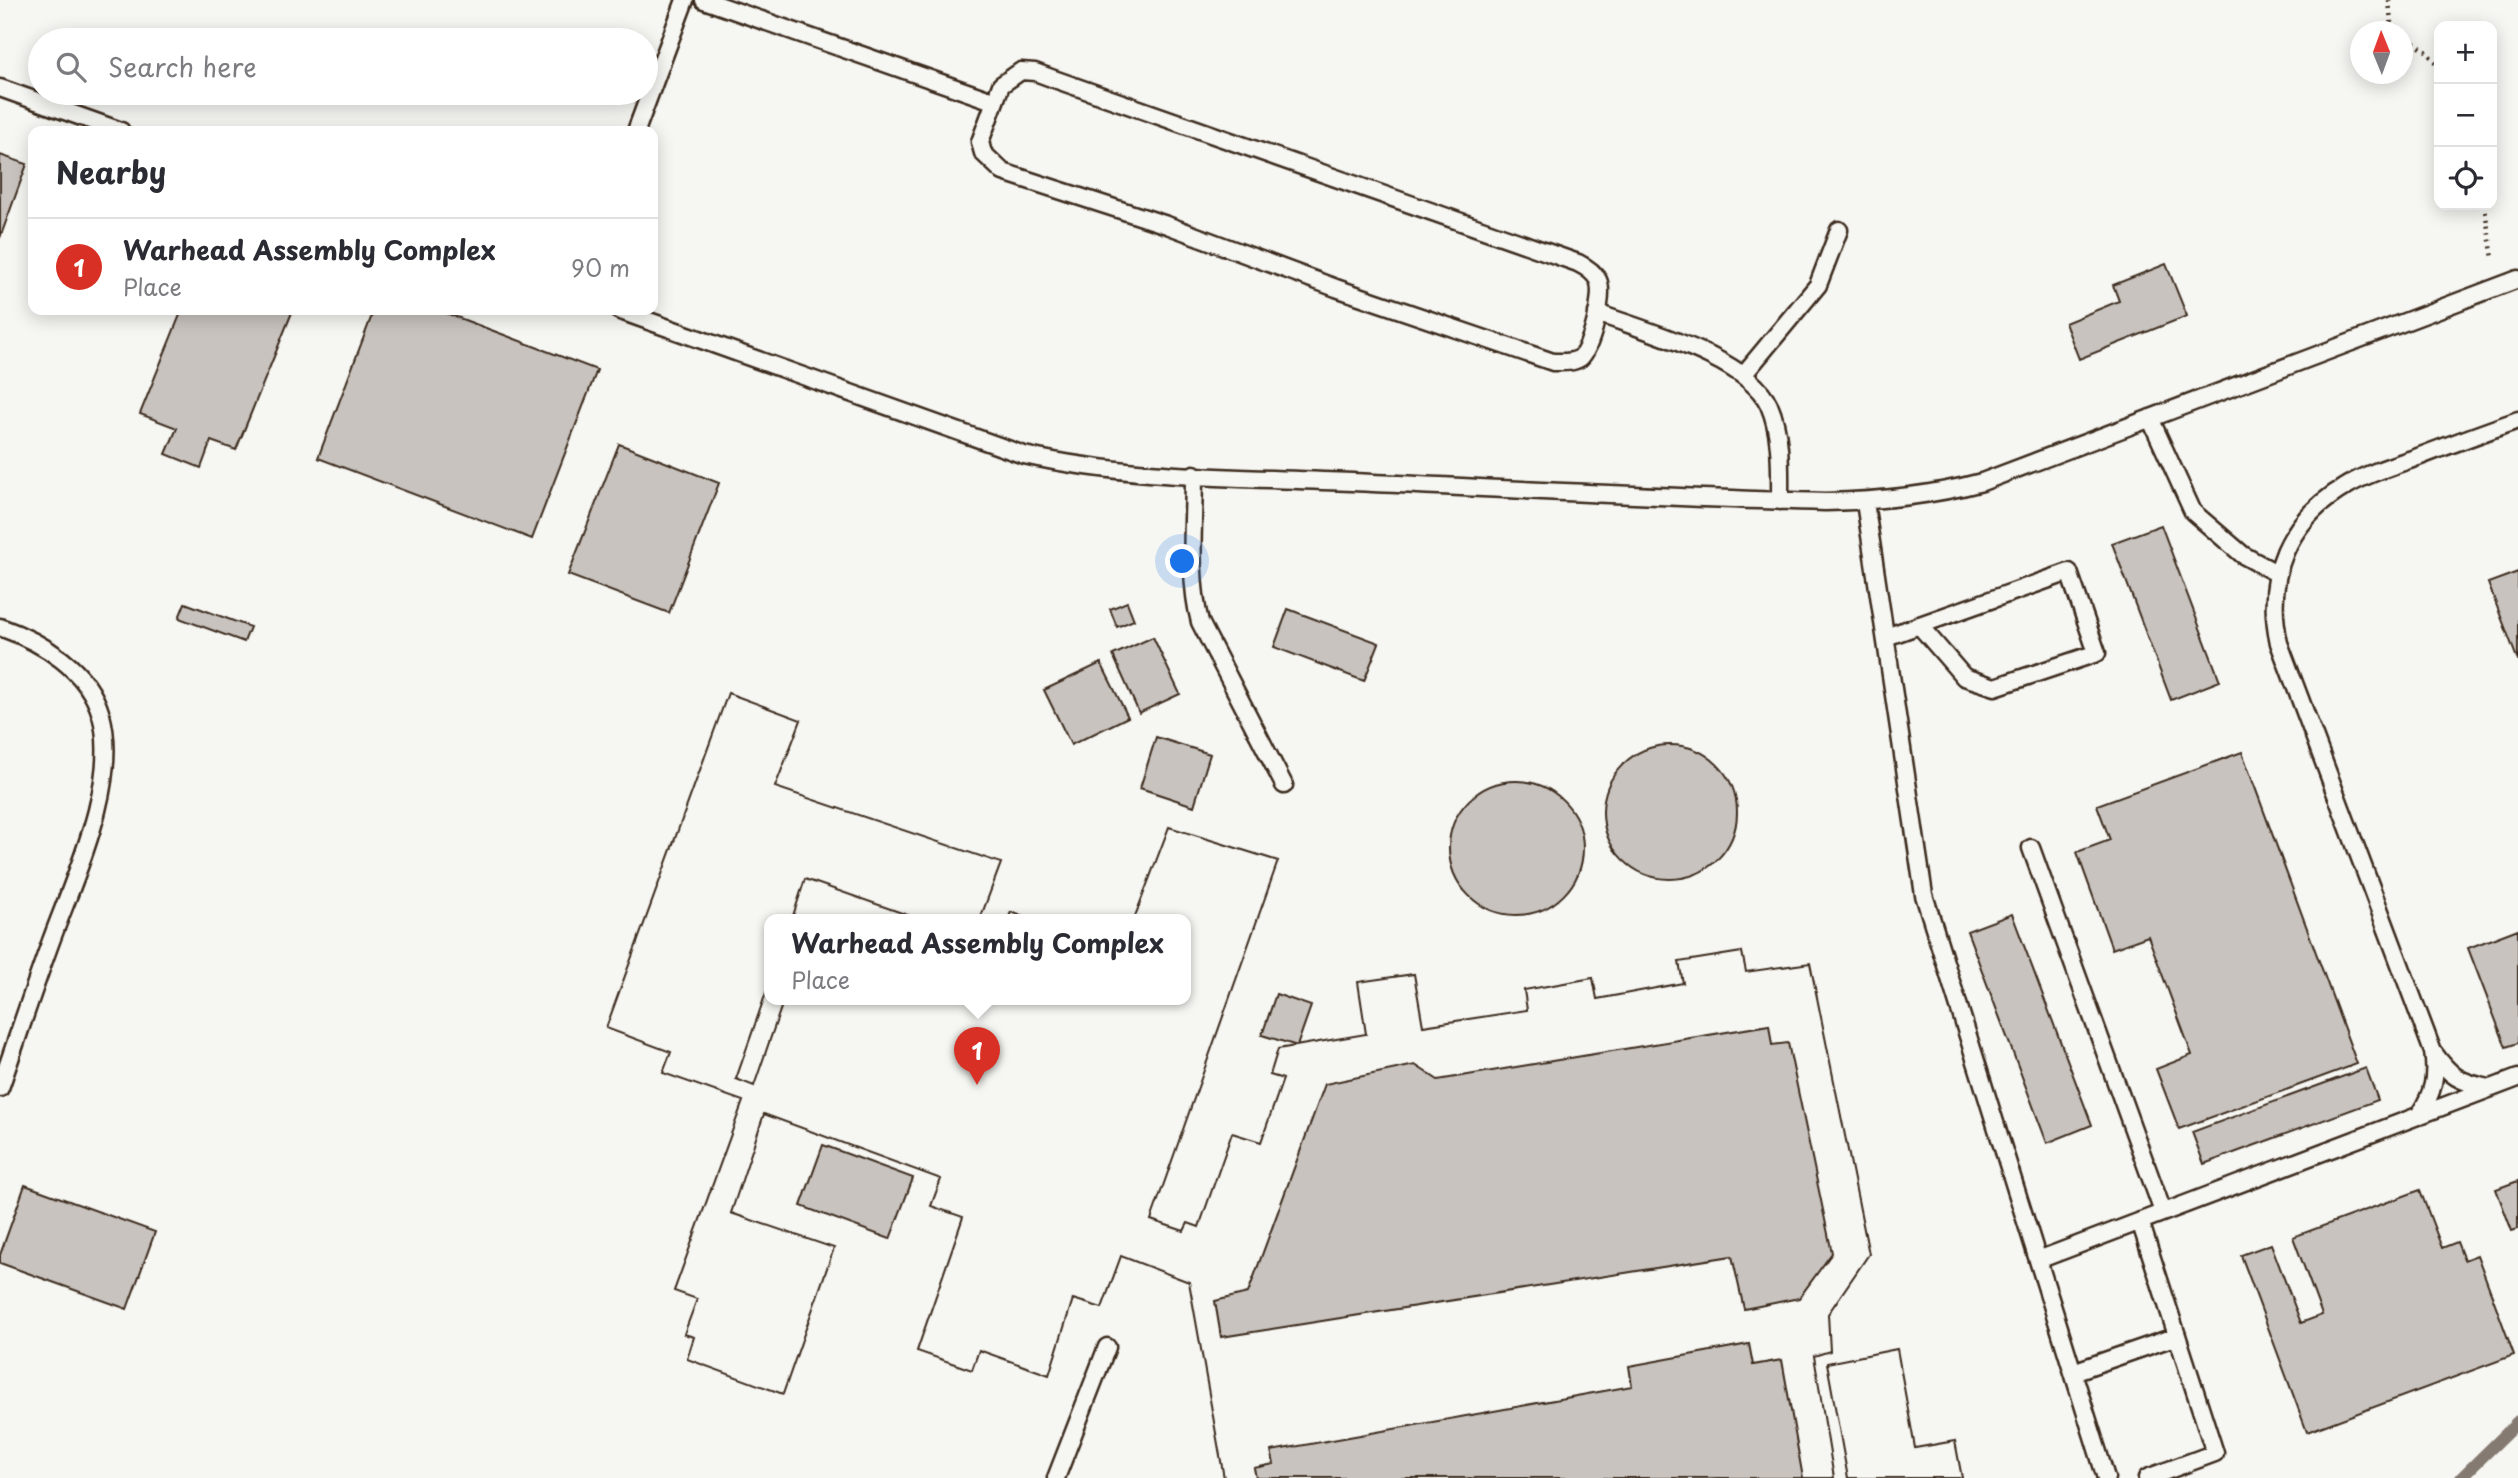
<!DOCTYPE html>
<meta charset="utf-8">
<style>
body{margin:0;font-family:"Playpen Sans",sans-serif;background:#f7f7f7;color:#2b2b33}
.controls{position:absolute;right:21px;top:21px;display:grid;overflow:hidden;border-radius:14px;box-shadow:0 4px 18px #0003}
.controls button{width:63px;height:63px;display:grid;place-items:center;padding:0;border:0;border-bottom:2px solid #e1e1e2;background:#fff;color:#2b2b33;font:35px sans-serif}
.compass{position:absolute;left:2350px;top:21px;width:63px;height:63px;border-radius:50%;background:#fff;box-shadow:0 4px 18px #0003;rotate:359deg}
.you{position:absolute;left:1183px;top:562px;width:24px;height:24px;margin:-18px;border:5px solid #fff;border-radius:50%;background:#1a73e8;box-shadow:0 0 0 10px #1a73e833}
.badge{display:grid;place-items:center;width:46px;height:46px;border-radius:50%;background:#d93025;color:#fff;font-size:23px;font-weight:700}
.pin{position:absolute;translate:-50% -58px;filter:drop-shadow(0 2px 4px #0008)}
.pin::after{content:'';position:absolute;top:37px;width:24px;height:21px;background:inherit;clip-path:polygon(0 0,100% 0,50% 100%)}
.popup{position:absolute;left:764px;top:914px;width:427px;height:91px;box-sizing:border-box;display:grid;place-content:center;border-radius:14px;background:#fff;filter:drop-shadow(0 2px 5px #0005);font-size:23px;white-space:nowrap;color:#7c7c81}
.popup b{font-size:26px;color:#2b2b33}
.popup::after{content:'';position:absolute;left:50%;top:100%;margin-left:-14px;border:14px solid transparent;border-top-color:#fff}
.list{margin:0;padding:0;list-style:none}
h2{display:flex;justify-content:space-between;align-items:center;height:91px;margin:0;padding:0 28px;font-size:30px}
h2 small{font-size:23px;font-weight:400;color:#7c7c81}
.list li{display:grid;grid-template-columns:46px 1fr auto;gap:21px;align-items:center;box-sizing:border-box;height:98px;padding:0 28px;border-top:2px solid #e1e1e2}
.list b{display:block;font-size:26px;white-space:nowrap}
.list p{margin:0;font-size:23px;white-space:nowrap;color:#7c7c81}
.list em{font-size:23px;font-style:normal;color:#7c7c81}
.icon{flex:none;width:38px;height:38px;fill:none;stroke:currentColor;stroke-width:2;stroke-linecap:round;stroke-linejoin:round}
.map{position:relative;flex:none;width:2518px;height:1478px;overflow:hidden}
.search{position:absolute;background:#fff;box-shadow:0 4px 18px #0003;left:28px;top:28px;width:630px;height:77px;display:flex;align-items:center;gap:18px;box-sizing:border-box;padding:0 24px;border-radius:38px;color:#7c7c81;font-size:26px}
.panel{position:absolute;background:#fff;box-shadow:0 4px 18px #0003;left:28px;top:126px;width:630px;height:189px;border-radius:14px}
.map>svg:first-child{display:block}
.lines{fill:none;stroke-linecap:round;stroke-linejoin:round}
.stream{stroke:#857a71;stroke-width:12}
.building{fill:#c8c3be;stroke:#3b2a1e;stroke-width:2;fill-rule:evenodd}
.service-casing{stroke:#3b2a1e;stroke-width:21}
.path{stroke:#3b2a1e;stroke-width:4.5;stroke-dasharray:2 5;stroke-linecap:butt}
.service{stroke:#f6f6f2;stroke-width:16}
</style>
<div class="map">
<svg width="2518" height="1478" viewBox="0 0 2518 1478">
<rect width="100%" height="100%" fill="#f6f6f2"/>
<filter id="ink" filterUnits="userSpaceOnUse"><feTurbulence type="fractalNoise" baseFrequency=".0143" numOctaves="2"/><feDisplacementMap in="SourceGraphic" scale="14" xChannelSelector="R" yChannelSelector="G"/><feConvolveMatrix kernelMatrix="1 2 1 2 8 2 1 2 1" color-interpolation-filters="sRGB"/></filter>
<g filter="url(#ink)">
<g class="lines">
<path class="stream" d="M2461,1478L2518,1422"/>
</g>
<path class="building" d="M0,155L27,164L0,238Z
M2166,264L2187,316L2079,359L2065,323L2119,301L2113,285Z
M182,310H293L236,450L211,441L201,468L166,454L177,428L140,414Z
M374,310H438L597,370L532,539L318,458Z
M619,444L719,483L669,613L568,575Z
M2161,525L2220,681L2171,700L2112,543Z
M2518,572V661L2488,583Z
M1127,602L1134,620L1117,627L1110,609Z
M185,603L250,627L244,642L179,618Z
M1288,609L1379,643L1364,681L1274,647Z
M1153,637L1180,694L1139,713L1113,655Z
M1101,663L1128,717L1071,745L1044,690Z
M728,693L801,720L775,787L1001,863L980,919H919L805,879L792,919H769V984L736,1079L754,1086L784,999H826L834,1002L835,999H1185V919H1134L1169,827L1278,861L1151,1220L1184,1231L1188,1223L1199,1227L1232,1133L1261,1142L1283,1079L1270,1075L1278,1049L1366,1034L1358,982L1414,974L1423,1026L1527,1010L1524,990L1593,978L1597,999L1683,983L1679,962L1742,952L1746,972L1810,963L1869,1254L1828,1314L1830,1351L1814,1356L1834,1478H1803L1782,1360L1753,1365L1749,1344L1629,1366L1632,1386L1271,1451L1274,1464L1254,1468L1256,1478H1224L1189,1282L1121,1256L1102,1308L1073,1299L1049,1375L979,1350L972,1370L917,1351L963,1217L931,1206L941,1179L764,1114L731,1213L834,1248L783,1394L687,1359L694,1337L684,1334L697,1299L674,1291L743,1101L663,1073L671,1052L606,1028ZM1769,1025L1772,1045L1788,1043L1832,1253L1799,1298L1744,1309L1732,1256L1221,1337L1215,1301L1248,1293L1325,1084L1415,1065L1438,1080Z
M728,693L801,720L775,787L1001,863L980,919H919L805,879L792,919H769V984L736,1079L754,1086L784,999H826L834,1002L835,999H1185V919H1134L1169,827L1278,861L1151,1220L1184,1231L1188,1223L1199,1227L1232,1133L1261,1142L1283,1079L1270,1075L1278,1049L1366,1034L1358,982L1414,974L1423,1026L1527,1010L1524,990L1593,978L1597,999L1683,983L1679,962L1742,952L1746,972L1810,963L1869,1254L1828,1314L1830,1351L1814,1356L1834,1478H1224L1189,1282L1121,1256L1102,1308L1073,1299L1049,1375L979,1350L972,1370L917,1351L963,1217L931,1206L941,1179L764,1114L731,1213L834,1248L783,1394L687,1359L694,1337L684,1334L697,1299L674,1291L743,1101L663,1073L671,1052L606,1028Z
M1156,737L1210,754L1194,806L1140,788Z
M1603 812a67 67 0 1 1 134 0a67 67 0 1 1-134 0Z
M2242,752L2357,1064L2179,1129L2156,1069L2192,1055L2148,936L2112,949L2077,852L2110,840L2097,805Z
M1449 848a67 67 0 1 1 134 0a67 67 0 1 1-134 0Z
M1011,912L1030,919H1008Z
M1011,912L1030,919H1008Z
M2012,914L2092,1125L2047,1143L1967,931Z
M2518,929V1043L2506,1047L2468,948Z
M1276,994L1311,1006L1297,1046L1262,1035Z
M2366,1068L2378,1100L2204,1164L2192,1132Z
M823,1145L913,1178L890,1239L801,1206Z
M2518,1181V1229L2512,1231L2496,1189Z
M25,1185L155,1232L127,1309L0,1263V1255Z
M2420,1190L2442,1248L2457,1242L2464,1260L2477,1255L2514,1355L2307,1432L2241,1255L2271,1244L2301,1323L2322,1315L2293,1237Z
M1897,1349L1915,1448L1955,1441L1962,1478H1848L1827,1363Z
M1897,1349L1915,1448L1955,1441L1962,1478H1848L1827,1363Z"/>
<g class="lines">
<g class="service-casing">
<path id="service" d="M704,0L993,101
M1021,71L1035,72L1054,79L1578,263C1586,267 1594,272 1598,280C1605,294 1591,349 1580,358C1573,363 1561,362 1553,362L1336,288L1167,225L1003,172L983,153L980,142L1001,85Z
M0,88L121,131
M636,131L685,0
M618,310L1024,455C1131,479 1244,477 1352,482C1510,489 1668,498 1825,502C1879,501 1930,496 1982,482L2518,279
M1597,313C1645,331 1748,358 1769,405C1782,435 1780,470 1780,501
M1744,374L1818,285L1839,230
M2150,418L2193,512L2243,555L2278,574
M1194,474C1194,521 1188,577 1200,622L1284,785
M1865,502L1924,895L2106,1478
M0,627C42,642 88,669 101,715C120,782 74,878 51,941C33,990 17,1039 0,1088
M1886,637L2069,572L2097,653L1995,687L1964,677L1919,625
M2031,848L2163,1212
M2433,1052L2279,643C2264,575 2288,519 2348,485C2370,472 2395,465 2418,457C2451,444 2485,432 2518,420
M2419,1115C2433,1093 2437,1078 2433,1052C2451,1077 2459,1082 2489,1088
M2140,1221L2215,1453L2147,1478
M2038,1260L2518,1078
M2073,1372L2177,1336
M1056,1478L1107,1347"/>
</g>
<path class="path" d="M2389,0L2391,23L2399,32
M2402,35L2426,51L2439,67
M2484,205L2493,258"/>
<use href="#service" class="service"/>
</g>
</g>
</svg>
<div class="controls">
<button>+</button>
<button>−</button>
<button><svg class="icon" aria-label="locate" viewBox="0 0 24 24"><circle cx="12" cy="12" r="6"/><path d="M12 2v4M12 18v4M2 12h4M18 12h4"/></svg></button>
</div>
<svg class="compass" viewBox="-18 -18 36 36"><path d="M0-13l5 13h-10z" fill="#e53935"/><path d="M0 13l5-13h-10z" fill="#7c7c81"/></svg>
<div class="you"></div>
<div class="pin badge" style="left:977px;top:1085px">1</div>
<div class="popup"><b>Warhead Assembly Complex</b>Place</div>
<div class="search"><svg class="icon" aria-label="search" viewBox="0 0 24 24"><circle cx="10" cy="10" r="6"/><path d="M15 15l6 6"/></svg>Search here</div>
<section class="panel">
<h2>Nearby<small></small></h2>
<ul class="list">
<li><span class="badge">1</span><div><b>Warhead Assembly Complex</b><p>Place</p></div><em>90 m</em></li>
</ul>
</section>
</div>
